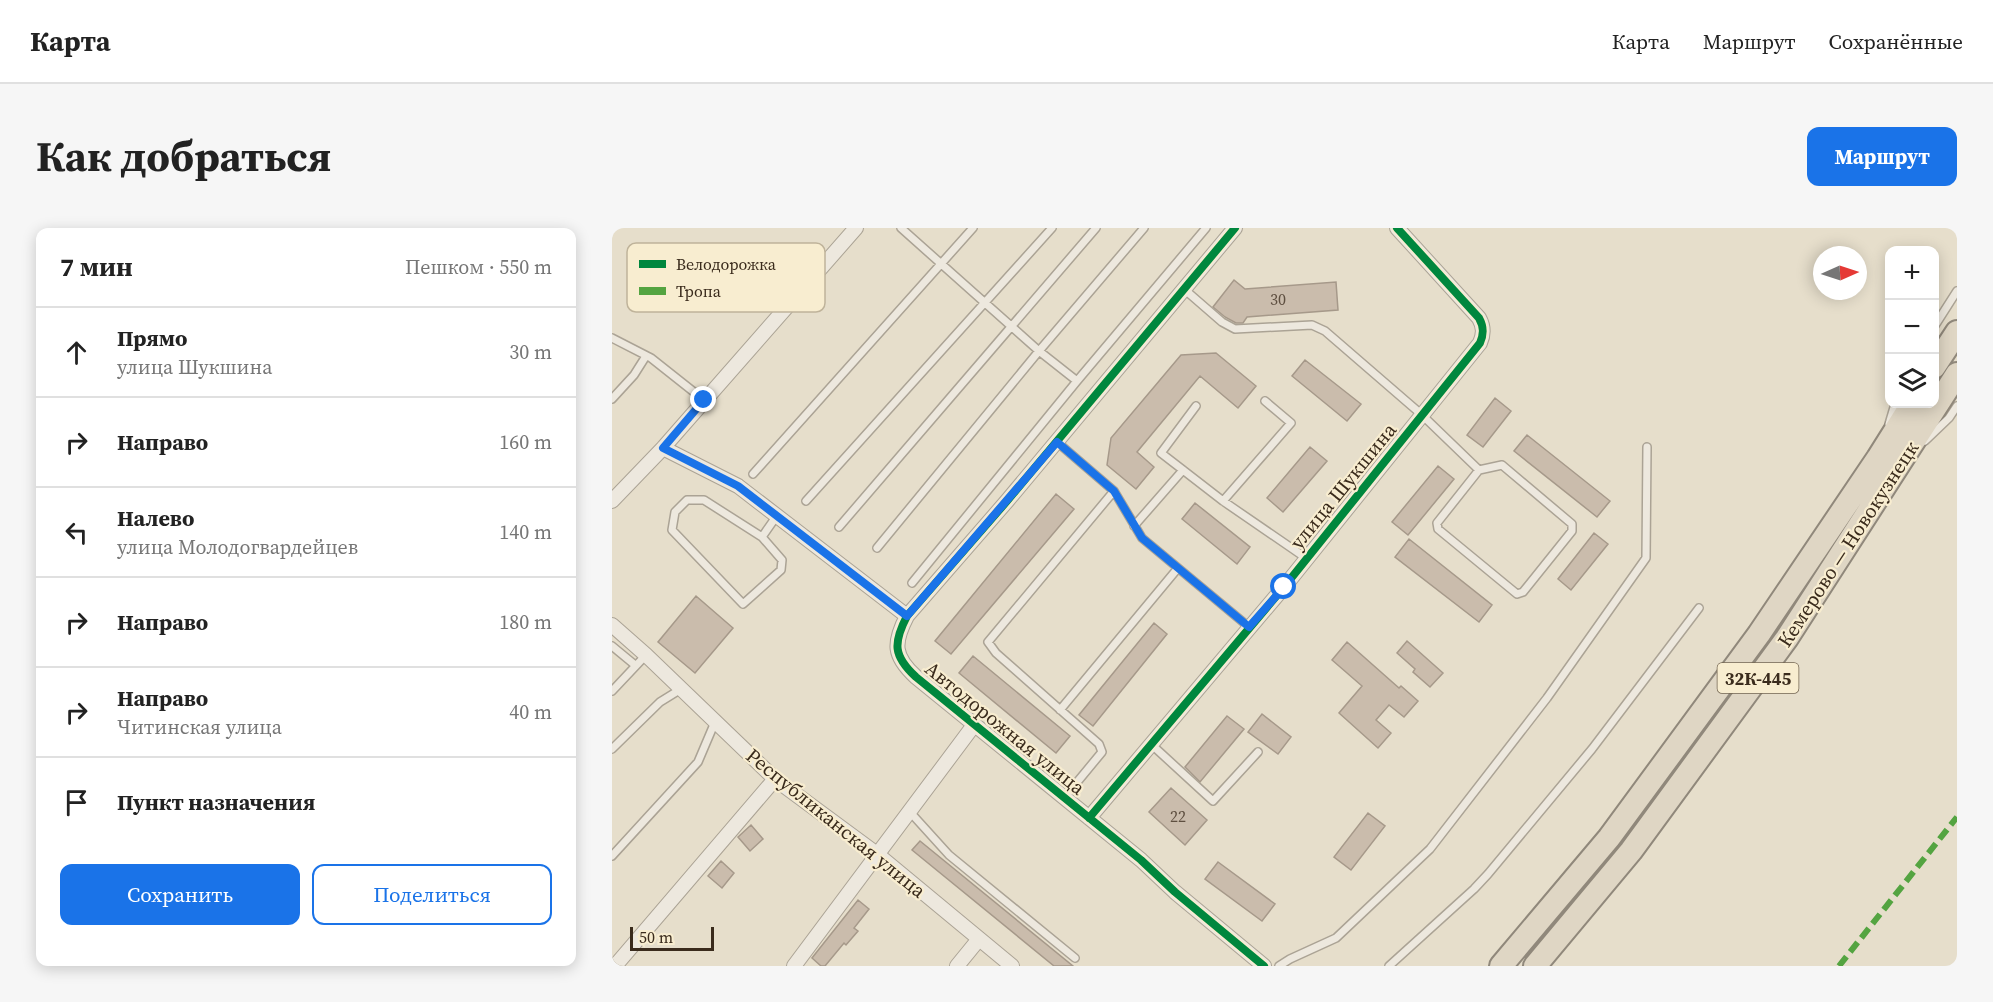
<!DOCTYPE html>
<html lang="ru">
<meta charset="utf-8">
<style>
body{margin:0;font-family:"Source Serif 4",serif;background:#f6f6f6;color:#222}
.controls{position:absolute;right:18px;top:18px;display:grid;overflow:hidden;border-radius:12px;box-shadow:0 3px 15px #0003}
.controls button{width:54px;height:54px;display:grid;place-items:center;padding:0;border:0;border-bottom:2px solid #e0e0e0;background:#fff;color:#222;font:30px sans-serif}
.compass{position:absolute;left:1201px;top:18px;width:54px;height:54px;border-radius:50%;background:#fff;box-shadow:0 3px 15px #0003;rotate:87deg}
.scale{position:absolute;left:18px;bottom:15px;width:84px;box-sizing:border-box;padding-left:6px;border:3px solid #3a2b1c;border-top:0;font-size:16px;line-height:21px;white-space:nowrap;color:#3a2b1c;-webkit-text-stroke:4px #f8edd0;paint-order:stroke}
.stop{position:absolute;width:18px;height:18px;margin:-14px;border:4px solid #1a73e8;border-radius:50%;background:#fff}
.stop.end{background:#1a73e8;border-color:#fff;box-shadow:0 2px 6px #0008}
.list{margin:0;padding:0;list-style:none}
h2{display:flex;justify-content:space-between;align-items:center;height:78px;margin:0;padding:0 24px;font-size:26px}
h2 small{font-size:20px;font-weight:400;color:#767676}
.list li{display:grid;grid-template-columns:39px 1fr auto;gap:18px;align-items:center;box-sizing:border-box;height:90px;padding:0 24px;border-top:2px solid #e0e0e0}
.list b{display:block;font-size:22px;white-space:nowrap}
.list p{margin:0;font-size:20px;white-space:nowrap;color:#767676}
.list em{font-size:20px;font-style:normal;color:#767676}
.actions{display:flex;gap:12px;padding:18px 24px}
.actions a{flex:1;padding:14px 0;border:2px solid #1a73e8;border-radius:12px;text-align:center;font-size:21px;color:#1a73e8}
.actions .main{background:#1a73e8;color:#fff}
.icon{flex:none;width:33px;height:33px;fill:none;stroke:currentColor;stroke-width:2;stroke-linecap:round;stroke-linejoin:round}
.map{position:relative;flex:none;width:1345px;height:738px;overflow:hidden;border-radius:12px}
header{display:flex;align-items:center;gap:36px;box-sizing:border-box;height:84px;padding:0 30px;background:#fff;border-bottom:2px solid #e0e0e0}
header strong{font-size:28px}
nav{display:flex;gap:33px;margin-inline-start:auto;font-size:21px}
.intro{display:flex;align-items:center;justify-content:space-between;box-sizing:border-box;height:144px;padding:0 36px}
h1{margin:0;font-size:42px}
.button{padding:15px 27px;border-radius:12px;background:#1a73e8;color:#fff;font-size:21px;font-weight:700}
main{display:flex;gap:36px;padding:0 36px}
aside{flex:1;background:#fff;border-radius:12px;box-shadow:0 3px 15px #0003}
.map>svg:first-child{display:block}
.building{fill:#cabcac;stroke:#a6998a;stroke-width:1.5}
.lines{fill:none;stroke-linecap:round;stroke-linejoin:round}
.service-casing{stroke:#aba395;stroke-width:10}
.minor-casing{stroke:#aba395;stroke-width:16}
.trunk-casing{stroke:#90887b;stroke-width:26}
.service{stroke:#ede8de;stroke-width:7}
.minor{stroke:#ede8de;stroke-width:14}
.trunk{stroke:#dfd6c4;stroke-width:22}
.quiet{stroke:#54a441;stroke-width:6;stroke-dasharray:12 6;stroke-linecap:butt}
.cycleway-casing{stroke:#f8edd0;stroke-width:11}
.cycleway{stroke:#00873e;stroke-width:8}
.route{stroke:#1a73e8;stroke-width:8}
.labels{text-anchor:middle;dominant-baseline:central;stroke-width:4.5;stroke-linejoin:round;paint-order:stroke}
.number-label{font-size:16px;fill:#5e4f40}
.shield{fill:#f8edd0;stroke:#736552;stroke-width:1.5}
.shield-label{font-size:18px;font-weight:bold;fill:#3a2b1c}
.street-label{font-size:20px;fill:#3a2b1c;stroke:#f8edd0}
.key{fill:#f8edd0;stroke:#bfb39a;stroke-width:1.5}
.key-label{font-size:16px;fill:#3a2b1c}
</style>
<header>
<strong>Карта</strong>
<nav><a>Карта</a><a>Маршрут</a><a>Сохранённые</a></nav>
</header>
<div class="intro"><h1>Как добраться</h1><a class="button">Маршрут</a></div>
<main>
<aside>
<h2>7 мин<small>Пешком · 550 m</small></h2>
<ul class="list">
<li><svg class="icon" aria-label="ahead" viewBox="0 0 24 24"><path d="M12 20V5M6 11l6-6 6 6"/></svg><div><b>Прямо</b><p>улица Шукшина</p></div><em>30 m</em></li>
<li><svg class="icon" aria-label="right" viewBox="0 0 24 24"><path d="M7 20v-9h11M14 6l5 5-5 5"/></svg><div><b>Направо</b></div><em>160 m</em></li>
<li><svg class="icon" aria-label="left" viewBox="0 0 24 24"><path d="M17 20v-9H6M10 6l-5 5 5 5"/></svg><div><b>Налево</b><p>улица Молодогвардейцев</p></div><em>140 m</em></li>
<li><svg class="icon" aria-label="right" viewBox="0 0 24 24"><path d="M7 20v-9h11M14 6l5 5-5 5"/></svg><div><b>Направо</b></div><em>180 m</em></li>
<li><svg class="icon" aria-label="right" viewBox="0 0 24 24"><path d="M7 20v-9h11M14 6l5 5-5 5"/></svg><div><b>Направо</b><p>Читинская улица</p></div><em>40 m</em></li>
<li><svg class="icon" aria-label="arrive" viewBox="0 0 24 24"><path d="M6 21V4h12l-3 4 3 4H6"/></svg><div><b>Пункт назначения</b></div></li>
</ul>
<div class="actions"><a class="main">Сохранить</a><a>Поделиться</a></div>
</aside>
<div class="map">
<svg width="1345" height="738" viewBox="0 0 1345 738">
<rect width="100%" height="100%" fill="#e6decb"/>
<path class="building" d="M622,52L633,61L724,54L726,82L635,89L631,95H624L613,89L601,79Z
M604,125L644,158L626,180L588,148L525,224L542,239L524,261L495,237L499,210L569,127Z
M693,132L749,176L735,193L680,148Z
M883,170L899,183L871,219L855,207Z
M915,207L998,273L985,289L902,223Z
M698,219L715,233L671,284L655,270Z
M826,238L842,251L796,307L780,294Z
M444,266L462,281L339,426L323,413Z
M583,275L638,319L625,336L570,291Z
M982,305L996,316L959,362L946,351Z
M797,311L880,377L867,394L783,329Z
M84,368L121,400L83,445L46,414Z
M542,395L555,406L481,498L467,487Z
M795,413L831,445L818,459L801,444L803,441L785,425Z
M735,414L787,460L789,458L806,473L792,489L777,477L764,492L779,505L766,520L727,485L750,458L720,432Z
M361,428L458,508L444,525L347,445Z
M650,486L679,509L666,526L636,504Z
M615,488L632,501L588,554L573,539Z
M559,560L595,592L573,617L537,584Z
M756,585L773,598L739,642L722,629Z
M139,597L151,611L138,623L126,609Z
M308,613L461,738H442L300,622Z
M109,633L122,645L110,660L96,648Z
M606,634L663,676L650,693L593,651Z
M246,672L257,681L242,700L246,703L234,717L232,715L213,738H209L200,730Z"/>
<g class="lines">
<g class="service-casing">
<path id="service" d="M289,0L427,123L465,153
M572,61L610,94L623,101L700,97L713,103L809,186L867,242
M1322,99L1345,63
M0,110L39,130L92,172
M0,171L22,147L34,128
M584,178L549,225L611,273L694,330
M1277,196L1283,176
M1313,213L1337,190L1345,178
M445,214L502,263L530,310L637,399
M890,237L960,296V303L911,364L905,366L826,301L825,295L867,242Z
M141,246L361,0
M194,273L440,0
M611,273L679,195L653,173
M522,298L571,242
M227,299L484,0
M150,309L170,332L169,342L131,376L60,302L63,284L75,272H92L150,309L166,286
M265,320L427,123L532,0
M300,355L465,153L594,0
M0,418L23,437
M0,463L34,427
M448,482L566,340
M540,517L601,573L646,524
M0,521L48,474L69,461
M452,570L490,524L487,516L384,425L376,414L502,263
M298,584L337,627L463,730
M0,628L86,534L103,494
M667,738L678,731L724,710L818,621L935,470L1034,330L1035,219
M777,738L862,661L876,646L980,521L1087,380"/>
</g>
<g class="minor-casing">
<path id="minor" d="M623,0L395,273L295,388C281,415 281,428 304,449L529,632L563,664L652,738
M51,220L126,258L295,388
M0,273L51,220L244,0
M0,397L34,427L163,551L266,627L400,738
M477,590L672,359L868,115C872,106 872,99 867,90L785,0
M3,738L163,551
M182,738L362,497
M345,738L367,711"/>
</g>
<g class="trunk-casing">
<path id="trunk" d="M1322,139L1345,104
M889,738L997,610L1147,406L1266,230L1300,176
M923,738L1019,623L1175,410L1345,146"/>
</g>
<use href="#service" class="service"/>
<use href="#minor" class="minor"/>
<use href="#trunk" class="trunk"/>
<path class="quiet" d="M1227,738L1345,589"/>
<g class="cycleway-casing">
<path id="cycleway" d="M623,0L395,273L295,388C281,415 281,428 304,449L529,632L563,664L652,738
M477,590L672,359L868,115C872,106 872,99 867,90L785,0"/>
</g>
<use href="#cycleway" class="cycleway"/>
</g>
<g class="lines">
<path class="route" d="M92,172L51,220L126,258L295,388L445,214L502,263L530,310L637,399L672,359"/>
</g>
<g class="labels">
<g class="number-label">
<text x="666" y="71">30</text>
<text x="566" y="588">22</text>
</g>
<rect class="shield" x="1105.5" y="435" width="81" height="30" rx="4.5"/>
<g class="shield-label">
<text x="1146" y="450">32К-445</text>
</g>
<g class="street-label">
<text transform="translate(731 258) rotate(-51)">улица Шукшина</text>
<text transform="translate(1236 316) rotate(-57)">Кемерово — Новокузнецк</text>
<text transform="translate(393 500) rotate(39)">Автодорожная улица</text>
<text transform="translate(224 595) rotate(39)">Республиканская улица</text>
</g>
</g>
<rect x="15" y="15" width="198" height="69" rx="9" class="key"/>
<rect x="27" y="32" width="27" height="8" fill="#00873e"/>
<rect x="27" y="59" width="27" height="8" fill="#54a441"/>
<g class="key-label">
<text x="64" y="42">Велодорожка</text>
<text x="64" y="69">Тропа</text>
</g>
</svg>
<div class="controls">
<button>+</button>
<button>−</button>
<button><svg class="icon" aria-label="layers" viewBox="0 0 24 24"><path d="M12 4l9 5-9 5-9-5zM3 14l9 5 9-5"/></svg></button>
</div>
<svg class="compass" viewBox="-18 -18 36 36"><path d="M0-13l5 13h-10z" fill="#e53935"/><path d="M0 13l5-13h-10z" fill="#767676"/></svg>
<div class="scale">50 m</div>
<div class="stop" style="left:672px;top:359px"></div>
<div class="stop end" style="left:92px;top:172px"></div>
</div>
</main>
